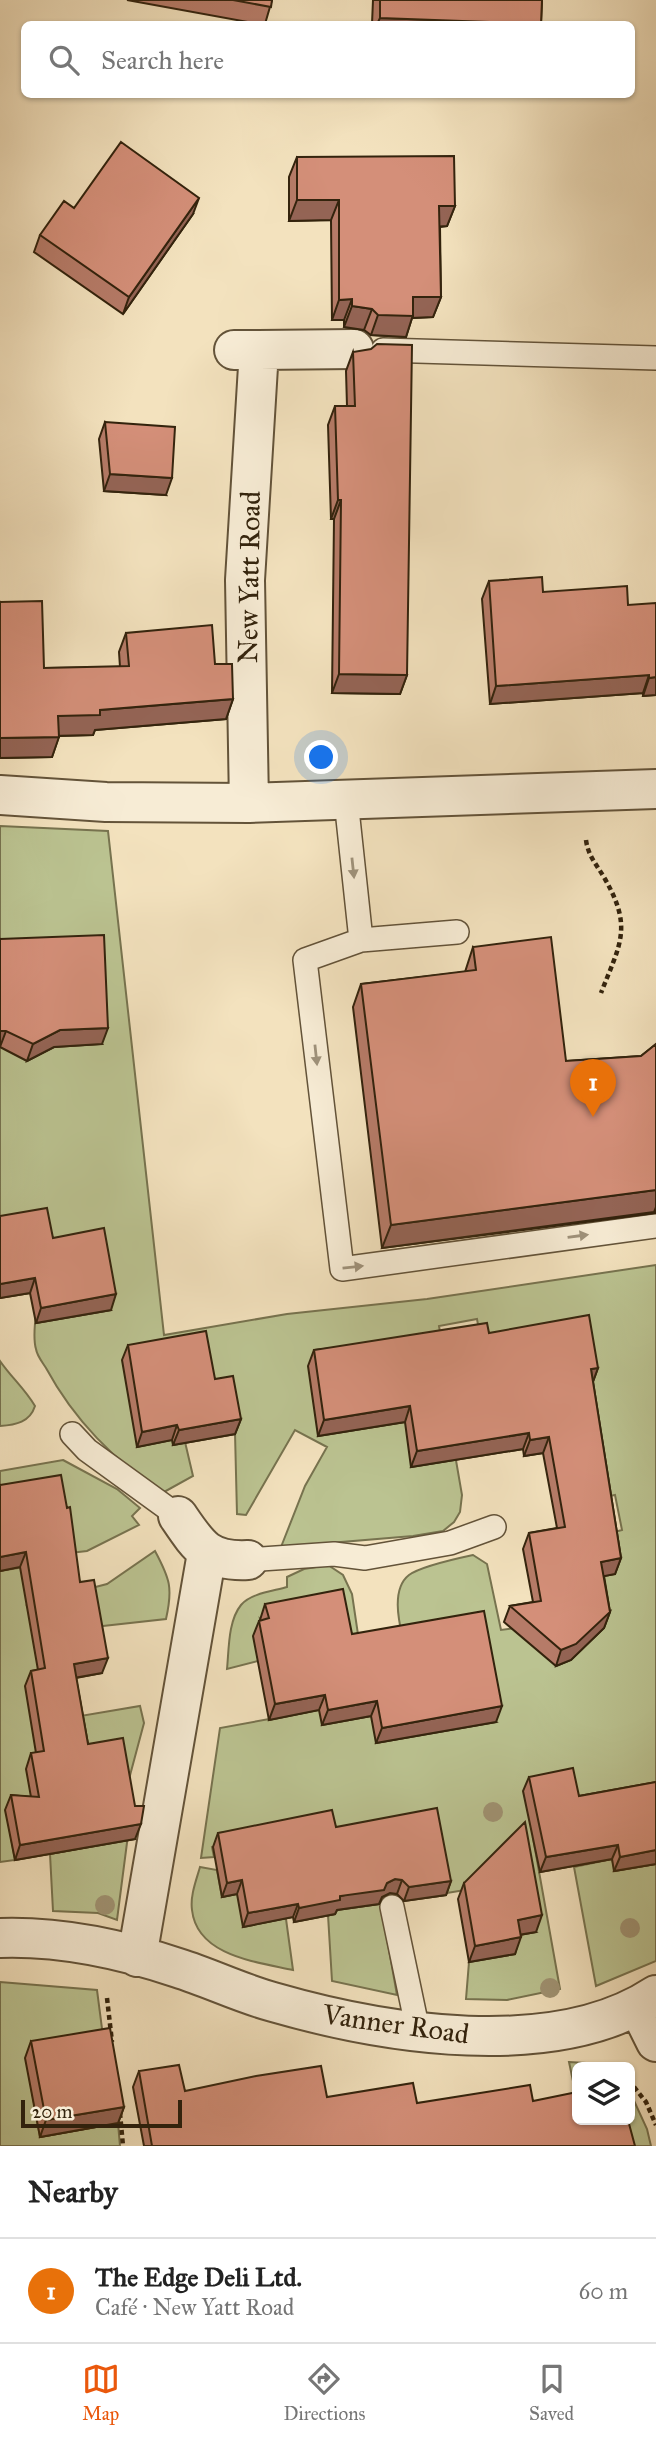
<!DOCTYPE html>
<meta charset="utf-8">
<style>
body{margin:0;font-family:"IM FELL Great Primer",serif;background:#f6f6f6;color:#222}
.controls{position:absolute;right:21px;bottom:21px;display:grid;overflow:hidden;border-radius:10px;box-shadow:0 2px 5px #0004}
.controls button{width:63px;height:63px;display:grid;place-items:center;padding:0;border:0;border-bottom:2px solid #e0e0e0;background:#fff;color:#222;font:35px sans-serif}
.scale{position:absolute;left:21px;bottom:18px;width:161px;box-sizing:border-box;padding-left:7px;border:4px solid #33230d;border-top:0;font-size:19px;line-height:24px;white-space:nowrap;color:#33230d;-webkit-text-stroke:5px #f7ecd5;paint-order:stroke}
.you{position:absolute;left:322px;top:758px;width:24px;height:24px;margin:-18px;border:5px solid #fff;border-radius:50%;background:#1a73e8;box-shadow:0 0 0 10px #1a73e833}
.badge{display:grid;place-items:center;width:46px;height:46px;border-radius:50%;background:#ea580c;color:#fff;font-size:23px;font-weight:700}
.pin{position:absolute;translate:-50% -58px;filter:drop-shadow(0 2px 4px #0008)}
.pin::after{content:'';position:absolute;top:37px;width:24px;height:21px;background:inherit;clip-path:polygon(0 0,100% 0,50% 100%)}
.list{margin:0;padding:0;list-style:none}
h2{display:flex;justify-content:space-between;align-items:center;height:91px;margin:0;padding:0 28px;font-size:30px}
h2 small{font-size:23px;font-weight:400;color:#767676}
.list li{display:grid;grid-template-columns:46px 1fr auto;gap:21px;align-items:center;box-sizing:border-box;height:105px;padding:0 28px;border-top:2px solid #e0e0e0}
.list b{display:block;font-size:26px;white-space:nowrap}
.list p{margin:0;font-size:23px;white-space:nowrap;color:#767676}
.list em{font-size:23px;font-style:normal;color:#767676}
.icon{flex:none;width:38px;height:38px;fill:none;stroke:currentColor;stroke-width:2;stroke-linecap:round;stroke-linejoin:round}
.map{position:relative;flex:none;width:656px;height:2146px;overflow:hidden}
.search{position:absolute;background:#fff;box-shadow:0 2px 5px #0004;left:21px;right:21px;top:21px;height:77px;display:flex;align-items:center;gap:18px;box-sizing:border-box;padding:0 24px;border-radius:10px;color:#767676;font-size:26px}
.sheet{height:196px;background:#fff}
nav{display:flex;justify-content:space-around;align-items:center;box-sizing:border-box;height:98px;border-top:2px solid #e0e0e0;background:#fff;font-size:19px;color:#767676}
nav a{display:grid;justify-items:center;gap:4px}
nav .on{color:#ea580c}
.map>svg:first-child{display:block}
.green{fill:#bbc391;stroke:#77734f;stroke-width:2}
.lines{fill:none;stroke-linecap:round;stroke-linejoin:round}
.lane-casing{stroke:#635339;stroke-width:26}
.street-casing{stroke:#635339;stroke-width:42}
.path{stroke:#33230d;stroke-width:4.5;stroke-dasharray:5 3.5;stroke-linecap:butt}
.lane{stroke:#f7ecd5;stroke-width:23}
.street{stroke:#f7ecd5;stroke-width:38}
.tree{fill:#a09373}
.wall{fill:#b67b68;stroke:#33230d;stroke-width:2}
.shaded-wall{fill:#946455;stroke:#33230d;stroke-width:2}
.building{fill:#d48f79;stroke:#33230d;stroke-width:2}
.oneway{fill:#9f927b}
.labels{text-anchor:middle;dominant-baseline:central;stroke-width:6;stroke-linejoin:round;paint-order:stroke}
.street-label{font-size:28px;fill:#33230d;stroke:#f7ecd5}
</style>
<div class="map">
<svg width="656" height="2146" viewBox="0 0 656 2146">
<rect width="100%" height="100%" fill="#f3e2be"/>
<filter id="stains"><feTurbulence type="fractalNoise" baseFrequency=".00286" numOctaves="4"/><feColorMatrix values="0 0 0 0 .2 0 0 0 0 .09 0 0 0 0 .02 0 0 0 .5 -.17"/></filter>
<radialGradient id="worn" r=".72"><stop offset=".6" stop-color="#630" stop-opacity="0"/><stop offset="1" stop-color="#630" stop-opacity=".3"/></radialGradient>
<path class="green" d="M0,826L108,831L164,1335L287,1314L427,1299L656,1265V1796L533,1838L560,1989L507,2000L466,1999L469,1962L495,1885L447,1893L376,1876L397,1995L332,1981L328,1915L335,1914L327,1824L212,1847L214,1857L201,1858L220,1728L308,1712L307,1702L364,1717L260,1619L263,1634L258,1661L227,1669C229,1649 228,1621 241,1605C251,1593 274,1591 287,1587V1577L304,1569L328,1565L343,1575L352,1594L367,1695L403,1640C399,1622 391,1589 409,1575C420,1567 459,1558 473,1555L487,1564L501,1630L537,1625L595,1578L607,1534L622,1530L615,1495L563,1505L553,1451L485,1363L477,1319L439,1326L446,1368L453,1443L462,1495L460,1512L454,1522L443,1531L413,1536L281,1547L305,1486L327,1447L295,1430L246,1515L237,1514L235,1433L172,1440L185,1442L193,1476L164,1492C115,1463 73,1418 46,1368C43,1363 37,1356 36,1349C30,1329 43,1276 47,1253L0,1230Z
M0,1361C11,1377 25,1389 35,1406C30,1422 16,1425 0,1426Z
M63,1460L117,1489L140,1508L132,1516L139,1525L87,1551L70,1553L0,1499V1471Z
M155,1551C170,1579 173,1588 166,1619L94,1627L27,1606L75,1717L140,1706L144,1723L125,1794L8,1821L15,1860L0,1862V1571L24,1567L76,1592L107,1584Z
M128,1835L117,1920L98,1913L53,1911L50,1854L109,1843Z
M612,1859L615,1871L656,1864V1961L596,1986L574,1867Z
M200,1867L217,1870L222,1897L237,1894L286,1919L293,1970C257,1962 197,1956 192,1910C190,1896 196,1881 200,1867Z
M0,1982L97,1990L104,2044L26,2058L40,2137L118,2123L120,2146H0Z
M569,2062L586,2063L597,2067H577V2100Z
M630,2092L647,2129L651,2146H625L619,2120H630Z"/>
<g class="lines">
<g class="lane-casing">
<path id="lane" d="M383,350L656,358
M346,800L361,940L305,960L342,1269L656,1226
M361,940L457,932
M72,1434L87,1450L178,1516
M248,1560L334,1554L365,1558L450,1543L494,1527
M392,1907L418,2031"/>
</g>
<g class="street-casing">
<path id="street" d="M234,350H259L245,580L249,803
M259,350L354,349
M0,795L106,802L249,803L656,789
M178,1516C199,1547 208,1562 248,1560
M0,1938C60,1936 121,1949 178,1968C210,1978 240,1993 273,2002C384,2034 554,2062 656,1995
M137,1957L207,1553
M638,2006L656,2042"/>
</g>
<path class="path" d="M586,840C588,856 597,865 605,879C633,928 620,944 601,993
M107,1998L112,2042
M634,2087L646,2102L656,2125
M120,2113L123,2146"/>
<use href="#lane" class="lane"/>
<use href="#street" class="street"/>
</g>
<g class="tree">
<circle cx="493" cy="1812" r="10"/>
<circle cx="105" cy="1905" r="10"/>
<circle cx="630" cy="1928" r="10"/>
<circle cx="550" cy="1988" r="10"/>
</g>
<path class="wall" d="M127,0H272L265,24H259Z
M373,0H542L541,24H372Z
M297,157L455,206L447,226L440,227L441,297L433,317L412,318L406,337L371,335L364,330L344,327V320H332L331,220L289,221V177Z
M74,208L193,214L123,314L34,252L40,235Z
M353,352L407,675L400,694L332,693L334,519H331L328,425L335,406H347L346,371Z
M105,422L166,495L104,491L99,439Z
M489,581L543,592L628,605L656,695L643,696V693L490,704L482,599Z
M0,602L44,668L120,667L119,652L126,633L215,664L233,699L226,719L95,730L93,735L59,736L52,757L0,758Z
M0,939L102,1044L54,1047L27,1061L0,1047Z
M473,947L566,1061L641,1056L656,1044V1213L382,1248L353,1007L361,984L465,972Z
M0,1216L53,1238L111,1310L36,1323L30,1293L0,1298Z
M489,1333L598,1368L593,1382L621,1558L615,1574L604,1576L610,1612L604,1628L571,1660L556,1666L504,1622L510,1606L533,1602L523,1549L529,1533L557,1528L543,1453L524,1456L523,1449L411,1467L405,1422L318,1436L308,1366L314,1350Z
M128,1345L215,1379L241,1419L235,1434L173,1445L172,1440L137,1447L122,1360Z
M0,1485L80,1582L102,1673L76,1678L88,1744L135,1839L15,1860L5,1810L11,1795L31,1797L26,1769L31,1753H36L25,1686L31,1671L38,1670L20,1567L0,1571Z
M265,1604L352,1634L496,1722L376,1743L371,1716L322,1725L319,1710L269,1720L253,1636L259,1621L260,1620Z
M529,1777L579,1796L656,1782V1864L614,1871L612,1859L540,1872L523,1791Z
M336,1827L451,1881L446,1895L404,1901L397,1894L390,1893L382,1897L379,1904L337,1910L335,1914L294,1922L293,1917L243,1927L237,1894L222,1897L213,1847L218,1833Z
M464,1883L536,1932L520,1935L515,1954L469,1962L458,1899Z
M31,2041L124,2107L118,2123L40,2137L25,2058Z
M139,2071L185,2091L327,2097L417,2103L533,2101L635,2146H144L133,2087Z"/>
<path class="shaded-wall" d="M380,18L541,24H377Z
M199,198L193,214L123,314L129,297Z
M297,200H339L331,220L289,221Z
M439,206H455L447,226L432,227Z
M413,297H441L433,317L412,318L406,337L371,335L378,315Z
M352,299L344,320H332L339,300Z
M352,306L372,309L364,330L344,327Z
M110,474L172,478L166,495L104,491Z
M338,500H341L334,519H331Z
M339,674L407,675L400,694L332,693Z
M649,675L643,693L490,704L496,686Z
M656,677V695L643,696L649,678Z
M233,699L226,719L95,730L93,735L51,736L58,716L100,710Z
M59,737L52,757L0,758V738Z
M108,1028L102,1044L54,1047L27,1061L33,1044L60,1030Z
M0,1031H6L0,1047Z
M656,1190V1207L654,1212L382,1248L391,1225Z
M35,1278L30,1293L0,1298V1284Z
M116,1294L111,1310L36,1323L41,1308Z
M598,1368L592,1384L591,1369Z
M410,1406L405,1422L318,1436L324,1420Z
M241,1419L235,1434L173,1445L179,1430Z
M177,1425L172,1440L137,1447L142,1432Z
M529,1433L523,1449L411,1467L417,1451Z
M549,1437L543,1453L524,1456L530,1440Z
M26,1552L20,1567L0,1571V1557Z
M621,1558L615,1574L595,1578L601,1562Z
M610,1612L604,1628L571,1660L556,1666L561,1650Z
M108,1658L102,1673L68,1679L74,1664Z
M325,1695L319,1710L269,1720L275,1704Z
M377,1701L371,1716L322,1725L328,1710Z
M502,1706L496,1722L376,1743L382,1728Z
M141,1824L135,1839L15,1860L20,1845Z
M618,1845L612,1859L540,1872L546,1857Z
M656,1850V1864L614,1871L620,1857Z
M395,1879L402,1880L397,1894L390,1893L382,1897L379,1904L337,1910L335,1914L294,1922L299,1908L387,1883Z
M242,1880L237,1894L222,1897L227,1883Z
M451,1881L446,1895L404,1901L409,1887Z
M298,1904L293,1917L243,1927L248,1913Z
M542,1915L536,1932L512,1936L518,1920Z
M521,1937L515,1954L469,1962L475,1946Z
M124,2107L118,2123L40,2137L46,2120Z"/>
<path class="building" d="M233,0H272L271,7Z
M380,0H542L541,24L380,18Z
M121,142L199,198L129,297L40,235L64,201L74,208Z
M454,156L455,206H439L441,297H413V316L378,315L372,309L352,306V299L339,300V200H297V157Z
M377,344L412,345L407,675L339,674L341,500H338L335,406H355L353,352L371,349Z
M105,422L175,427L172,478L110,474Z
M542,577L543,592L627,586L628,605L656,603V677L649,678V675L496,686L489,581Z
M42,601L44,668L129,666L126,633L212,625L215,664H232L233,699L100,710V715L58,716L59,737L0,738V602Z
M104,935L108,1028L60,1030L33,1044L6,1031H0V939Z
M551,937L566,1061L641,1056L656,1044V1190L391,1225L361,984L476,970L473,947Z
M47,1208L53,1238L104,1228L116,1294L41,1308L35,1278L0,1284V1216Z
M589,1315L598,1368L591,1369L621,1558L601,1562L610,1612L576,1644L561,1650L510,1606L541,1601L529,1533L565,1527L549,1437L530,1440L529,1433L417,1451L410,1406L324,1420L314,1350L487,1323L489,1333Z
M206,1331L215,1379L233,1376L241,1419L179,1430L177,1425L142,1432L128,1345Z
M61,1475L67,1508L70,1507L80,1582L94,1580L108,1658L74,1664L88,1744L123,1738L135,1806H144L141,1824L20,1845L11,1795L39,1797L31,1753L44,1751L31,1671L45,1668L26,1552L0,1557V1485Z
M343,1589L352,1634L484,1611L502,1706L382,1728L377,1701L328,1710L325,1695L275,1704L259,1621L269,1618L265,1604Z
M573,1768L579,1796L656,1782V1850L620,1857L618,1845L546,1857L529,1777Z
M437,1808L451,1881L409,1887L402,1880L395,1879L387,1883L384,1890L340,1896V1900L299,1908L298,1904L248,1913L242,1880L227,1883L218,1833L332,1810L336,1827Z
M525,1822L542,1915L518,1920L521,1937L475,1946L464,1883Z
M110,2028L124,2107L46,2120L31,2041Z
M179,2065L185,2091L256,2076L321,2066L327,2097L413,2083L417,2103L530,2085L533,2101L577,2092V2120H628L635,2146H152L139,2071Z"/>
<defs><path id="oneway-solid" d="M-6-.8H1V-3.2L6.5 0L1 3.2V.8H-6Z" transform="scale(1.75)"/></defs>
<g class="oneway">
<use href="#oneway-solid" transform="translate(353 868) rotate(84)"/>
<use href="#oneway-solid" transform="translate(316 1055) rotate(84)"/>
<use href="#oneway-solid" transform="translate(578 1236) rotate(-8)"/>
<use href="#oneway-solid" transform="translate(353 1267) rotate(-6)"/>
</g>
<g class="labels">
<g class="street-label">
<text transform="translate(249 577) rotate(-89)">New Yatt Road</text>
<text transform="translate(396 2024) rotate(8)">Vanner Road</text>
</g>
</g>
<rect width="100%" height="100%" filter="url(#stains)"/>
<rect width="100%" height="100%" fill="url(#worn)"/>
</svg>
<div class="controls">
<button><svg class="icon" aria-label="layers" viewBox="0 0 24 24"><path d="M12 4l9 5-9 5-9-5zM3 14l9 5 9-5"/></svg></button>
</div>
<div class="scale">20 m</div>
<div class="you"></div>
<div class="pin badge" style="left:593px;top:1117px;background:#e8710a">1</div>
<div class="search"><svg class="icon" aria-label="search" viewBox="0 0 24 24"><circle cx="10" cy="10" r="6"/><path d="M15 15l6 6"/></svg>Search here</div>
</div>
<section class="sheet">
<h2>Nearby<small></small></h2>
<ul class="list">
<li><span class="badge" style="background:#e8710a">1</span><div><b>The Edge Deli Ltd.</b><p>Café · New Yatt Road</p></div><em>60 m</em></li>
</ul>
</section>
<nav>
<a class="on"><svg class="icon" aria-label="map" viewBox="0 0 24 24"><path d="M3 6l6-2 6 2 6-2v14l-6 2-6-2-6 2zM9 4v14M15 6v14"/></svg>Map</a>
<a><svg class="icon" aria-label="directions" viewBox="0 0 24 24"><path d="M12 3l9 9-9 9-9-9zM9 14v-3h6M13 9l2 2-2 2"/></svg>Directions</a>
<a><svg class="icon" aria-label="saved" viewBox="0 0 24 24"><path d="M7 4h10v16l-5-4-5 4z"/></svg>Saved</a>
</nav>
